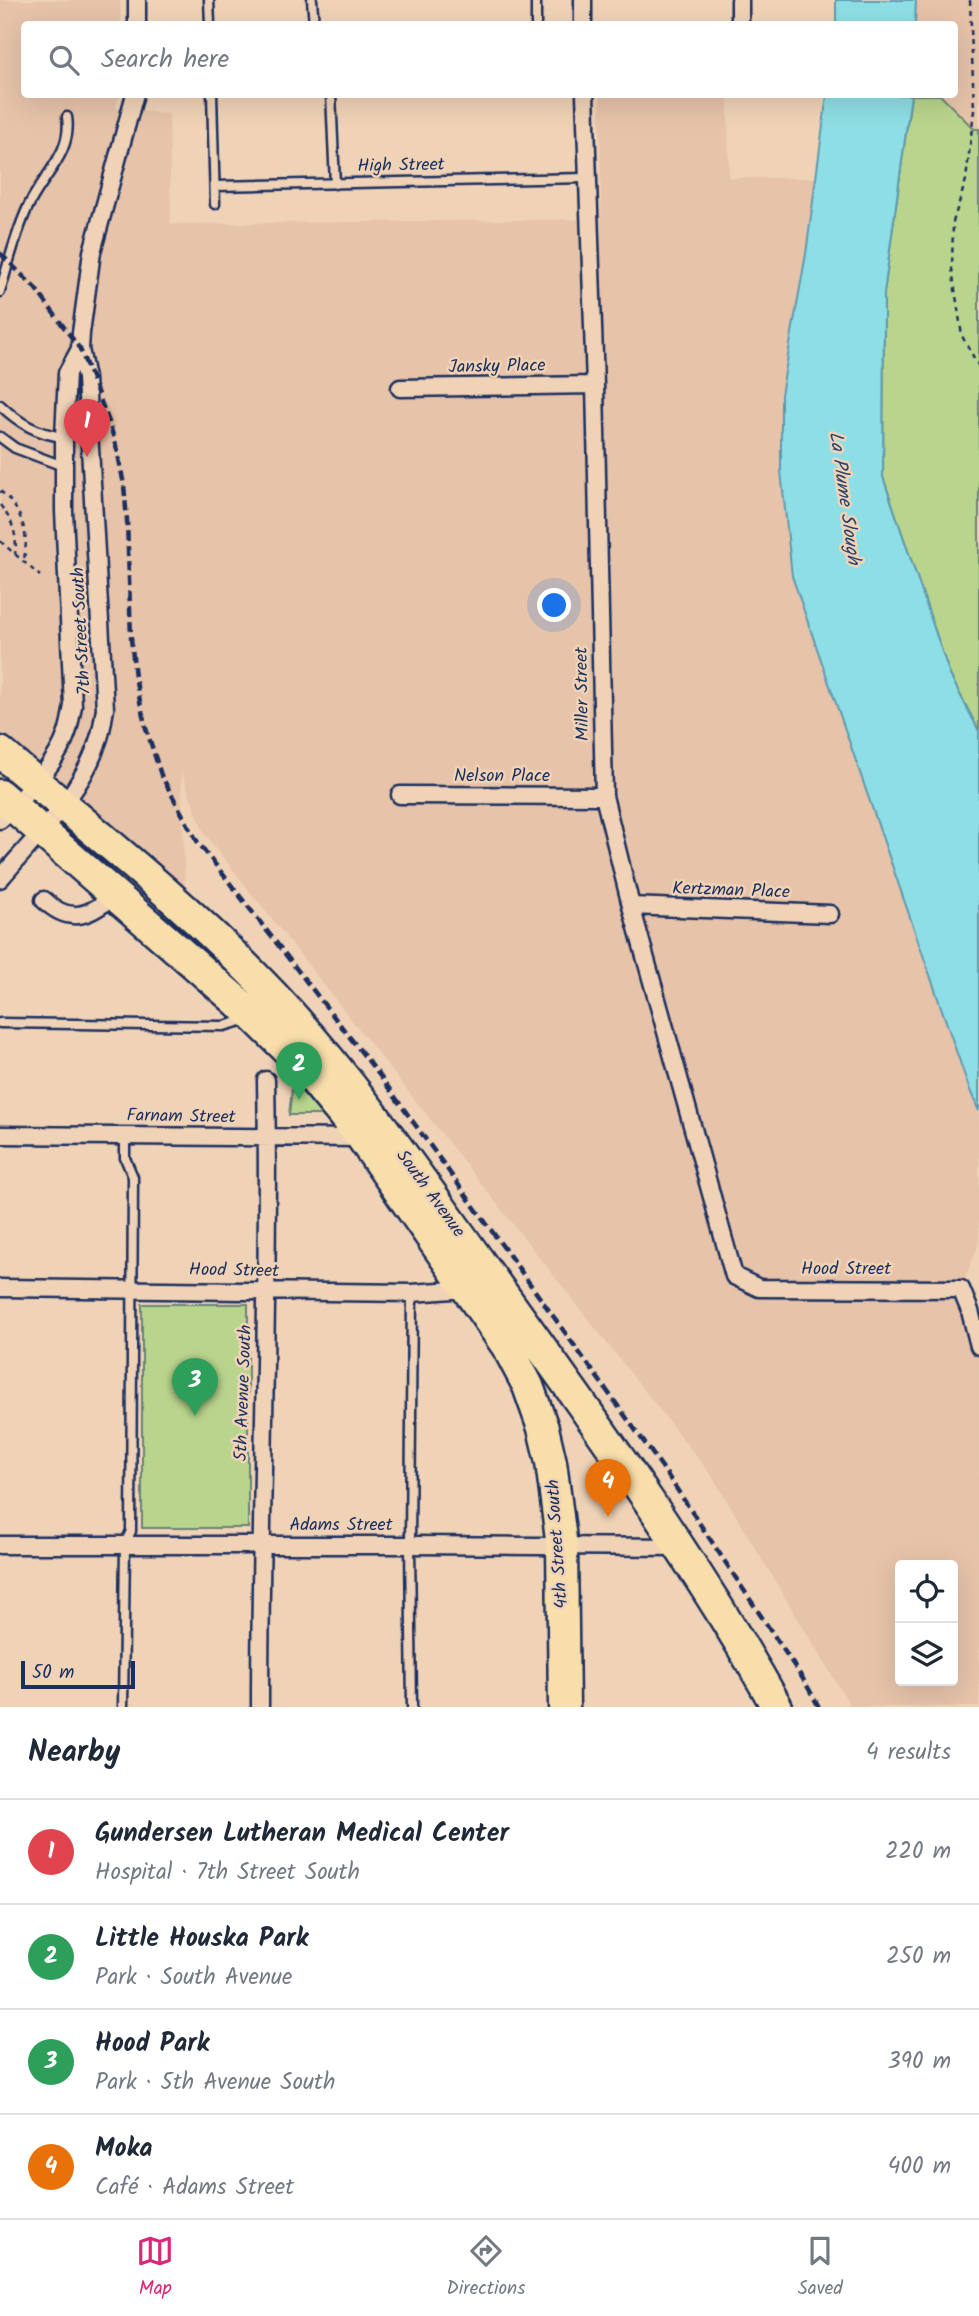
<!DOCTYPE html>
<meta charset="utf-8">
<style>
body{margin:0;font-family:Kalam,sans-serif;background:#f6f6f7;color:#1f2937}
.controls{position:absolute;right:21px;bottom:21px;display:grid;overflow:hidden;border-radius:7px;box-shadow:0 7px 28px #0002}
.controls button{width:63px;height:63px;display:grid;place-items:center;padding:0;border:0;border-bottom:2px solid #e0e1e3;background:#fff;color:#1f2937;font:35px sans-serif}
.scale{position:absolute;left:21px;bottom:18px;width:114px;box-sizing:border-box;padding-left:7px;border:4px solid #1b2f5e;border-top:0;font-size:19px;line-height:24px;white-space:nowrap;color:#1b2f5e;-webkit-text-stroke:5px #f0d3b7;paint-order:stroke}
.you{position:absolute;left:555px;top:606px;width:24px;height:24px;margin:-18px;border:5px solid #fff;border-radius:50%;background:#1a73e8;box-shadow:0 0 0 10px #1a73e833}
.badge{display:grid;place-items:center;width:46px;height:46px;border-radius:50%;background:#db2777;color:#fff;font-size:23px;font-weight:700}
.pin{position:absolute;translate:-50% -58px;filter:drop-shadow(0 2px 4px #0008)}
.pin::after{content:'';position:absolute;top:37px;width:24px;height:21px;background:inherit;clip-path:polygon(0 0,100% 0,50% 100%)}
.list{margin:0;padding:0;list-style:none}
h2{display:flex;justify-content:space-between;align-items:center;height:91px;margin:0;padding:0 28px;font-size:30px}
h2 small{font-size:23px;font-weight:400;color:#747a83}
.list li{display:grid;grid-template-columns:46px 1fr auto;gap:21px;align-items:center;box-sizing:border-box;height:105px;padding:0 28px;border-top:2px solid #e0e1e3}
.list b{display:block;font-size:26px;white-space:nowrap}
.list p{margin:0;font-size:23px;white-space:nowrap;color:#747a83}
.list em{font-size:23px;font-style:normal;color:#747a83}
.icon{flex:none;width:38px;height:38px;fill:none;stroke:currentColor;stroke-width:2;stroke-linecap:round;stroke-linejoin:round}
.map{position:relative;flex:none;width:979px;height:1707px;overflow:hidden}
.search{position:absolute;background:#fff;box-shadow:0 7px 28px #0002;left:21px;right:21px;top:21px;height:77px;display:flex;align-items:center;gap:18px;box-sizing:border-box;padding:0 24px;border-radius:7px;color:#747a83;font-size:26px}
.sheet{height:511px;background:#fff}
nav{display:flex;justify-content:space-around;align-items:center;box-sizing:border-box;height:98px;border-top:2px solid #e0e1e3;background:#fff;font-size:19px;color:#747a83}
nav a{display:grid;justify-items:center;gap:4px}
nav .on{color:#db2777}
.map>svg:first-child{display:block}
.built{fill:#e6c3a9;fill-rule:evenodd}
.green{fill:#b9d58d;stroke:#6a8276;stroke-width:2}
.water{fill:#8edfe5;stroke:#6099af;stroke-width:2}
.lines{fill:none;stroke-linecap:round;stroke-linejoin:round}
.lane-casing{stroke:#1b2f5e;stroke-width:13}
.street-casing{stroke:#1b2f5e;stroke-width:21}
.highway-casing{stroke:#1b2f5e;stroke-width:35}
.path{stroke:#1b2f5e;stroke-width:2.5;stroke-dasharray:5 5;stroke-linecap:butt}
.lane{stroke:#f0d3b7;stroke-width:8}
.street{stroke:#f0d3b7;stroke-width:16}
.highway{stroke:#f8deab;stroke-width:30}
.rail{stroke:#1b2f5e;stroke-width:4.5;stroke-dasharray:10 5;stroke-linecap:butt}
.labels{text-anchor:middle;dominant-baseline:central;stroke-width:5;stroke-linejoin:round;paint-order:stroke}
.street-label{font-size:18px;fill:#1b2f5e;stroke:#f0d3b7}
.water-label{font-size:19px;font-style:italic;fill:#26416c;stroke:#f0d3b7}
</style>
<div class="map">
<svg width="979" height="1707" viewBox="0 0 979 1707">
<rect width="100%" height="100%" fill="#f0d3b7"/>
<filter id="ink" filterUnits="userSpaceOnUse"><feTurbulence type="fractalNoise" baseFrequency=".0143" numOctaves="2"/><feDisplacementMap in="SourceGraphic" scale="14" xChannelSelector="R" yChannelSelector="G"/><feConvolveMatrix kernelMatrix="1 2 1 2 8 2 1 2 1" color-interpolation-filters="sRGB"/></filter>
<g filter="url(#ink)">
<path class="built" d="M0,0H120L121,24H24V94L119,95L116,108L169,114L171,224L601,219L600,95H728L729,178H816L806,254L781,395V471L792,576L969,1088L979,1111V1243L961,1289L979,1346V1707H851L712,1476L204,833L181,771L185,889L98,812L33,761L0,795ZM900,1565H953V1681H900Z
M916,0H979V129H974L940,95L954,94V24H915Z"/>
<path class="green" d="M911,95H940L974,129H979V731L950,675L883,477L884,293Z
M293,1081L322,1115H289Z
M142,1304H248V1528H142Z"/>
<path class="water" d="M836,0H916L915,24H836Z
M827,95H911L884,293L883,477L950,675L979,731V1111L969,1088L792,576L781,471V395L806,254Z"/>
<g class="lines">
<g class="lane-casing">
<path id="lane" d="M209,0L210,24
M312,0L314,24
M536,0V24
M212,94L215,204
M331,94L335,184
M215,186L587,178
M0,292C8,264 15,236 27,209C40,178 73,154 67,117
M0,405C19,423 37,434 64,437
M0,437L15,448L63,466
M0,1023L224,1026L248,1019
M412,1293L410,1545L412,1707
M123,1707L125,1544L131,1531L133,1177L125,1158V1135"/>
</g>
<g class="street-casing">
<path id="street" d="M137,0V24
M583,0V24
M740,0V24
M585,94L595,385L604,796L631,906L734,1276L759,1288L961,1289L970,1311L979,1346
M400,388L595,385
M400,795L604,796
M0,820C25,794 55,768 67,733C70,724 71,715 73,706L64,511V437L67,373L80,349
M0,879C35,837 82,794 98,741C102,731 103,719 105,709L86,378L80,349L81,333L92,252L135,94
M44,900C70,925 90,916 114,895
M631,906L830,914
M0,1135L362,1138
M0,1288L412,1293L467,1289
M0,1545H410L682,1547
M260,1707C260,1498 270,1289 266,1080"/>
</g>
<g class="highway-casing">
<path id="highway" d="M0,752C93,831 190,907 274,996C354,1081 419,1178 487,1272C589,1414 692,1555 777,1707
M0,795L247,1010L296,1058L362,1138L508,1348L528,1386L543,1428L551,1462L562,1547L564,1707"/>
</g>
<path class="path" d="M970,0L974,110L966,180L953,222L952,269L962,336L979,367
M0,491C21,507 31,536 23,562
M0,505C12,519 18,536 15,554
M0,541L40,576"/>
<use href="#lane" class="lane"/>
<use href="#street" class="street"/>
<use href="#highway" class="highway"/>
<path class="rail" d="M0,253L36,289L80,349L109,422L117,449L124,485L127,520L131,638L135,677L145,725L161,775L197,841L380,1076L662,1467L805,1682L819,1707"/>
</g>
</g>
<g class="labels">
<g class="street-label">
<text transform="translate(401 166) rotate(-1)">High Street</text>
<text transform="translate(497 367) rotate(-1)">Jansky Place</text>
<text transform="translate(82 631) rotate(-93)">7th Street South</text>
<text transform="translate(583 694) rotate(-91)">Miller Street</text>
<text x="502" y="776">Nelson Place</text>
<text transform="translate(731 891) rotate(2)">Kertzman Place</text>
<text transform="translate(181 1117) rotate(1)">Farnam Street</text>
<text transform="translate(430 1194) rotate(54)">South Avenue</text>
<text x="846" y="1269">Hood Street</text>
<text transform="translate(234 1271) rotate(1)">Hood Street</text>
<text transform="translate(244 1393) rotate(-88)">5th Avenue South</text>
<text x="341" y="1525">Adams Street</text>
<text transform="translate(558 1544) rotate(-94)">4th Street South</text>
</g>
<g class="water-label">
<text transform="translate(844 498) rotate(82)">La Plume Slough</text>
</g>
</g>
</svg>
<div class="controls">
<button><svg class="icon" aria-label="locate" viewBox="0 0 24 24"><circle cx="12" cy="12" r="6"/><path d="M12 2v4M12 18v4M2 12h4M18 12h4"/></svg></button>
<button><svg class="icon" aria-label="layers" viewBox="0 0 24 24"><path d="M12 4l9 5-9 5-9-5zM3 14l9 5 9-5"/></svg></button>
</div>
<div class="scale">50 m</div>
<div class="you"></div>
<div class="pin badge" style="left:87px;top:457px;background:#e0444e">1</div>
<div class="pin badge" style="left:299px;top:1100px;background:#2e9e5b">2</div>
<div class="pin badge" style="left:195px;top:1416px;background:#2e9e5b">3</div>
<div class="pin badge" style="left:608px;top:1517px;background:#e8710a">4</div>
<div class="search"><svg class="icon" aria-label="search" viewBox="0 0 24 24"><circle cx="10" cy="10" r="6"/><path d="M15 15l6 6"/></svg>Search here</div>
</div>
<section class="sheet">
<h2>Nearby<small>4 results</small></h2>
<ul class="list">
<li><span class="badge" style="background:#e0444e">1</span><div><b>Gundersen Lutheran Medical Center</b><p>Hospital · 7th Street South</p></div><em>220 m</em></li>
<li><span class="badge" style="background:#2e9e5b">2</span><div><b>Little Houska Park</b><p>Park · South Avenue</p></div><em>250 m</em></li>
<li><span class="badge" style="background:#2e9e5b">3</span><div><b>Hood Park</b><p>Park · 5th Avenue South</p></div><em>390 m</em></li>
<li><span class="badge" style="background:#e8710a">4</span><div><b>Moka</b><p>Café · Adams Street</p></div><em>400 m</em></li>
</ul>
</section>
<nav>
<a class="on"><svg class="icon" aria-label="map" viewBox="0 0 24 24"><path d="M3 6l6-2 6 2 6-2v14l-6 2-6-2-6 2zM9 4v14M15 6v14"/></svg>Map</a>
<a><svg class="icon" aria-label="directions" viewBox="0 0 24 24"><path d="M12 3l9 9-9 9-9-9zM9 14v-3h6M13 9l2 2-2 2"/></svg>Directions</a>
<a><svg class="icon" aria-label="saved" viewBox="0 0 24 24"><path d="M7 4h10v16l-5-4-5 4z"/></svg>Saved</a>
</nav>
